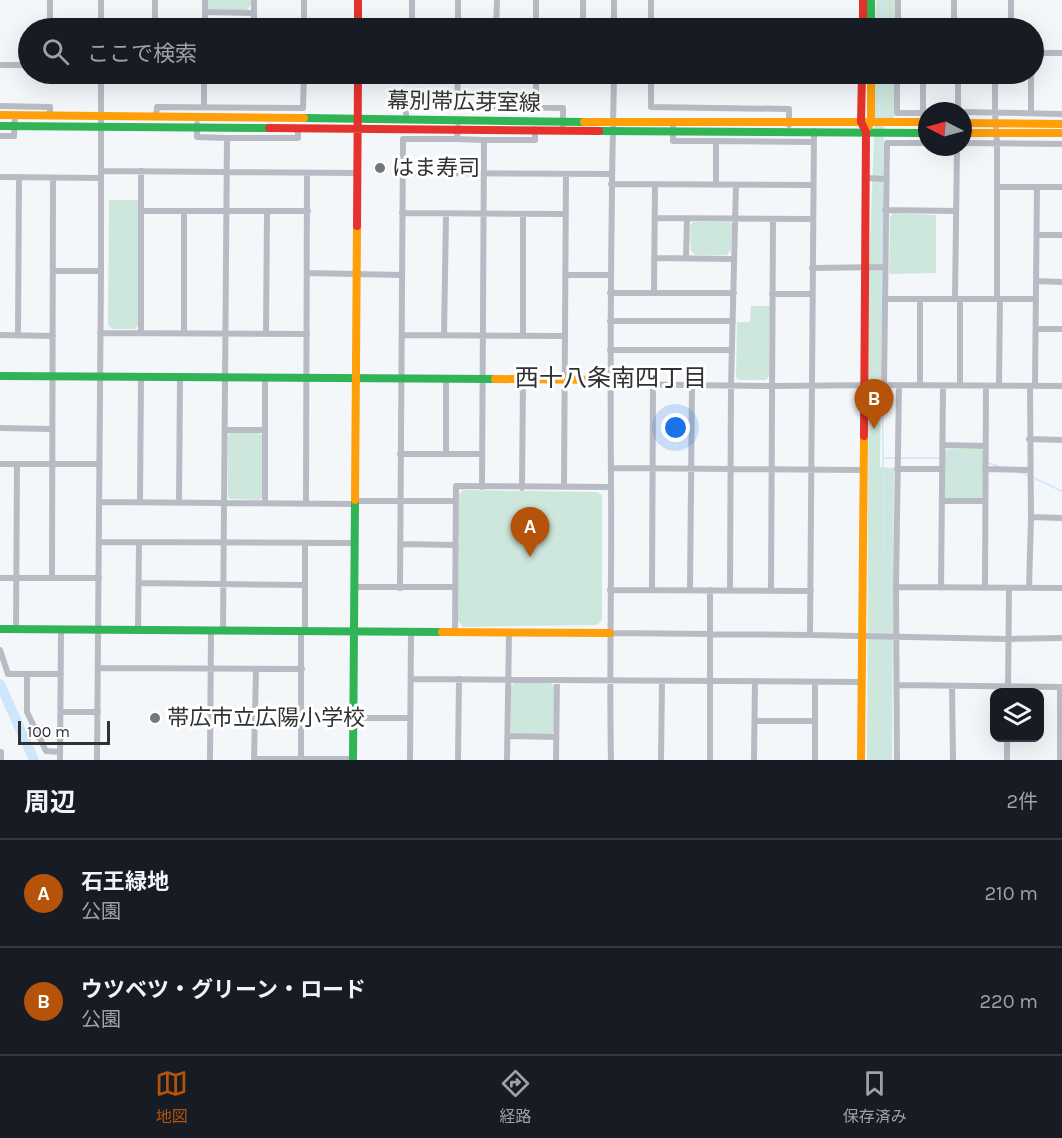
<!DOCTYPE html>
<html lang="ja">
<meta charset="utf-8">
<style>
body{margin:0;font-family:Karla,"Noto Sans JP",sans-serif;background:#20242c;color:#f1f3f6}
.controls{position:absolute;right:18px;bottom:18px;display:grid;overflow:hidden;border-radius:12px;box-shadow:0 6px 24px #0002}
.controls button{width:54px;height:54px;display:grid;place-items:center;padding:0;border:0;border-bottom:2px solid #363941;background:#171b24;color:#f1f3f6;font:30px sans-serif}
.compass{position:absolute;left:918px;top:102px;width:54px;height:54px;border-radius:50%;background:#171b24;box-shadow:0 6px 24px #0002;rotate:276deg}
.scale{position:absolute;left:18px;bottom:15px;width:92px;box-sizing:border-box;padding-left:6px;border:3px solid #2f3133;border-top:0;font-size:16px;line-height:21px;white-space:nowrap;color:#2f3133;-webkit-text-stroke:4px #fff;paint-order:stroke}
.you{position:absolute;left:676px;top:428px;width:21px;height:21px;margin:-15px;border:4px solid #fff;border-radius:50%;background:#1a73e8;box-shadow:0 0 0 9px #1a73e833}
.badge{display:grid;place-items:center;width:39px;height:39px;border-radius:50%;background:#b45309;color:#fff;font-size:20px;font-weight:700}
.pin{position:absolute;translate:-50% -50px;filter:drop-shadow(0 2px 3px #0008)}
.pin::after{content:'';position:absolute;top:32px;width:21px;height:18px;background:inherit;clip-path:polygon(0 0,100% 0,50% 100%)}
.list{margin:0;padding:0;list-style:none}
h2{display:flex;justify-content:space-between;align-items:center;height:78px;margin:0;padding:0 24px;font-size:26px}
h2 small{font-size:20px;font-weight:400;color:#9ea1a6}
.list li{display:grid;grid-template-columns:39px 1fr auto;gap:18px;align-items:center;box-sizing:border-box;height:108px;padding:0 24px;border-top:2px solid #363941}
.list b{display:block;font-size:22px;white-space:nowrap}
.list p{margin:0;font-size:20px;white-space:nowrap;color:#9ea1a6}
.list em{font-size:20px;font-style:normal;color:#9ea1a6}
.icon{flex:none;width:33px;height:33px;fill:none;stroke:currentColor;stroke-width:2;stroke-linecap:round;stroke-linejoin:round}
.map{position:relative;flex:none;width:1062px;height:760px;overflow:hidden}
.search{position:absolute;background:#171b24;box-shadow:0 6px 24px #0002;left:18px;right:18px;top:18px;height:66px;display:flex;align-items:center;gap:15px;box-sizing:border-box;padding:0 21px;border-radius:33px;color:#9ea1a6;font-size:22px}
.sheet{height:294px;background:#171b24}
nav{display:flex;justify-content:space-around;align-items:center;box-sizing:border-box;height:84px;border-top:2px solid #363941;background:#171b24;font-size:16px;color:#9ea1a6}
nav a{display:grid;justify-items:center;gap:3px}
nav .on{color:#b45309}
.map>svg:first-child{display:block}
.green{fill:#cde7dc}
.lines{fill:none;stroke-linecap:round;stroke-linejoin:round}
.stream{stroke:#cde6fb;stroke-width:1.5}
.river{stroke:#cde6fb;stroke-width:10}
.street{stroke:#b8bbc4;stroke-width:6}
.fast{stroke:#30b455;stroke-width:8}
.slow{stroke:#ff9f0a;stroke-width:8}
.jam{stroke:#e5322d;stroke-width:8}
.poi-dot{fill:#747679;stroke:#fff;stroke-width:2}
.labels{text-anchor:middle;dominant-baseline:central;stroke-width:6;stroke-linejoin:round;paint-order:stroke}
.street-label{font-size:22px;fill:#2f3133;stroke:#fff}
.poi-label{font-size:22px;fill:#2f3133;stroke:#fff;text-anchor:start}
.neighbourhood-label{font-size:24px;fill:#2f3133;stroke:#fff}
</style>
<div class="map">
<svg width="1062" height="760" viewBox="0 0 1062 760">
<rect width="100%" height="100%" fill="#f4f7fa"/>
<path class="green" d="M208,0H251V5L247,10L208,9Z
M876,0H895V28H875Z
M875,74H894V118L884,119L880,467L894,468L892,760H867L869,269L875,111Z
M109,200H139V324L135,329H112L108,325Z
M893,213L936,215V273L889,274L890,217Z
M693,222H729L732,224L731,250L727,255H695L691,251L690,226Z
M751,306H770L769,376L766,380H739L736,378L737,322H750Z
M230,433H259L262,435L263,494L260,500L230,499L228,497V437Z
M948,449H981L983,451L984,495L981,498H945V451Z
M463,490L597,492L602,495V620L597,625L463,627L458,621L459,495Z
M514,683H551L554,686V731L551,734H511V686Z"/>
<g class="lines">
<path class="stream" d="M881,28V0
M880,117L881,74
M880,137V177
M880,182L881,264
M881,269L882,330
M882,386L886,633
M884,458H897
M902,458H939
M944,458L983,462
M988,463L998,466
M1020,472L1029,476
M1034,478L1062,491
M885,760L886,638"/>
<path class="river" d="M0,684L34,760"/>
<path class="street" d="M304,0V28
M205,12L254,13
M50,28V0
M101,28V0
M155,28V0
M205,28V0
M254,28V0
M412,28V0
M458,28V0
M496,28L497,0
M536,28V0
M583,28V0
M614,28V0
M651,28V0
M898,28V0
M954,28V0
M1011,28V0
M1034,53H1062
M0,65H28
M358,74L614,76
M651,74V107L789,109V125
M897,74V113H927
M995,74V113L997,143V299
M0,106L50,107V116
M457,106L458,74
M204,107V74
M536,107V74
M958,111V74
M963,112L1062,114
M1031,113V74
M923,116V74
M156,117L157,107L303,108L304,74
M406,118V105L563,108V125
M197,124V137L227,138L223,631
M673,127V141H716V185
M0,136H14L15,115
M227,138H298V128
M457,139L484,140L482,487
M484,140H535V129
M716,141L814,142
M963,143L1062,144
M101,171L357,173
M402,173L611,174
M0,177L101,178
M866,178L886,179
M611,184L813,185
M997,187H1062
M885,210L956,211
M142,211H308
M402,213L565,214
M655,218L813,219
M1037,235H1062
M654,258L734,259
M686,258L687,219
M812,268L885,267
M54,271H101
M307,273L402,275
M565,275H610
M1036,281L1062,282
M610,293H734
M654,293L655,184
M772,294H812
M885,299H1036
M920,299V385
M955,299L957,147
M610,321H733
M1036,329H1062
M100,333L307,334
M141,333V171
M184,333V212
M266,334L267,212
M0,335L53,336
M402,335L565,336
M18,336L19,177
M444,336L446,214
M523,336V214
M610,350H732
M446,379V454
M610,384L772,386L884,385L1062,386
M884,385L887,143H927
M960,386V299
M999,386L1000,299
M1035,386L1037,187
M0,428L52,429
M225,430H265
M1029,439L1062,440
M942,445L985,446
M400,454H482
M0,464H99
M611,468L863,470
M897,469H942
M985,469L1030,470
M564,487L566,174
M522,488L523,380
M354,501H456
M942,501H985
M99,502L354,504
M140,502L141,376
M179,502L180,377
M265,503V378
M306,503L307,173
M1031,517L1062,518
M99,542L354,543
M400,544L456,545
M0,578H99
M52,578L53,178
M139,583L305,585
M354,587H455
M896,587L1062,588
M400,588L403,139H457L458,127
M941,588L943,386
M985,588L986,386
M1029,588L1031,517L1030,386
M610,590L811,591
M652,590L653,384
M690,590L692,385
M710,590V760
M730,590L731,385L736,185
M771,591L773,219
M16,630L17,464
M138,630L139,542
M305,631V543
M455,633L456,486L611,487
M610,633L810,635L1007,639L1062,638
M810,635L814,131
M0,650L8,674H61
M98,668L302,669
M27,675V712L46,751L60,752
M411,679L861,682
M897,685L1062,687
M952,687L953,760
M1008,692L1009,588
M61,712H98
M353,718H410
M755,721H815
M508,736L556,737
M0,752H1V760
M254,759H353
M60,760L61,629
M97,760L101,271V74
M210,760L211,631
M254,760L256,670
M301,760V631
M410,760L411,632
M458,760L459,679
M507,760L509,633
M556,760L557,680
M611,760C609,669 612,578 611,487C610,349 611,211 614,74
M661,760L662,681
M754,760L755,681
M815,760V682
M897,760L896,587L899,385
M1007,760V738
M1060,760V687"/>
<path class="fast" d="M871,0V28
M304,118L584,122
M0,126L269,128
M599,131L927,133
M0,376L495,379
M0,629L442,632
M353,760L355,500"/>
<path class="slow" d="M0,115L304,118
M584,122H927
M963,123L1062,124
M868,127L871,122V74
M963,133H1062
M495,379L610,380
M355,500L357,226
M442,632L610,633
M861,760L864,436"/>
<path class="jam" d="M358,0V28
M863,0V28
M862,74L861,122L866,132L864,436
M269,128L599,131
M357,226L358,74"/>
</g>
<g class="poi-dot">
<circle cx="380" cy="168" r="6"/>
<circle cx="155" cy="718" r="6"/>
</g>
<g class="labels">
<g class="street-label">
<text transform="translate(464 102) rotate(1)">幕別帯広芽室線</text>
</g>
<g class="poi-label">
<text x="392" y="168">はま寿司</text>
<text x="167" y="718">帯広市立広陽小学校</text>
</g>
<g class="neighbourhood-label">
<text x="611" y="378">西十八条南四丁目</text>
</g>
</g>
</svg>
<div class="controls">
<button><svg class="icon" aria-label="layers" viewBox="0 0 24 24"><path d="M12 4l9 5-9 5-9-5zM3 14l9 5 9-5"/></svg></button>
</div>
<svg class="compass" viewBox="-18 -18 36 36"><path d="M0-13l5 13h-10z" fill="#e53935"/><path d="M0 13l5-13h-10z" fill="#9ea1a6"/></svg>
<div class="scale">100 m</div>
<div class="you"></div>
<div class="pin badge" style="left:530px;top:557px">A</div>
<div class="pin badge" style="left:874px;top:429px">B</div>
<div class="search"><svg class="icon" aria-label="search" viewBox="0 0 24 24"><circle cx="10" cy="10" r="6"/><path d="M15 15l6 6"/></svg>ここで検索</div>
</div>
<section class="sheet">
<h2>周辺<small>2件</small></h2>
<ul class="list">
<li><span class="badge">A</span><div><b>石王緑地</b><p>公園</p></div><em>210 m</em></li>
<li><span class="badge">B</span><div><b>ウツベツ・グリーン・ロード</b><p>公園</p></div><em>220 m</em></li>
</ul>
</section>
<nav>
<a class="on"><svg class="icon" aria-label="map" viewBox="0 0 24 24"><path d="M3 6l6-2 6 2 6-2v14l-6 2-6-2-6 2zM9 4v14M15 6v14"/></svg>地図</a>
<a><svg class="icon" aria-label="directions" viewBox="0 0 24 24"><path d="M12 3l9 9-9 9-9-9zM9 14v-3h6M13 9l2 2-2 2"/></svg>経路</a>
<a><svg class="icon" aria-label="saved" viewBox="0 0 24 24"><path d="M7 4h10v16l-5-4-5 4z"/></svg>保存済み</a>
</nav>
